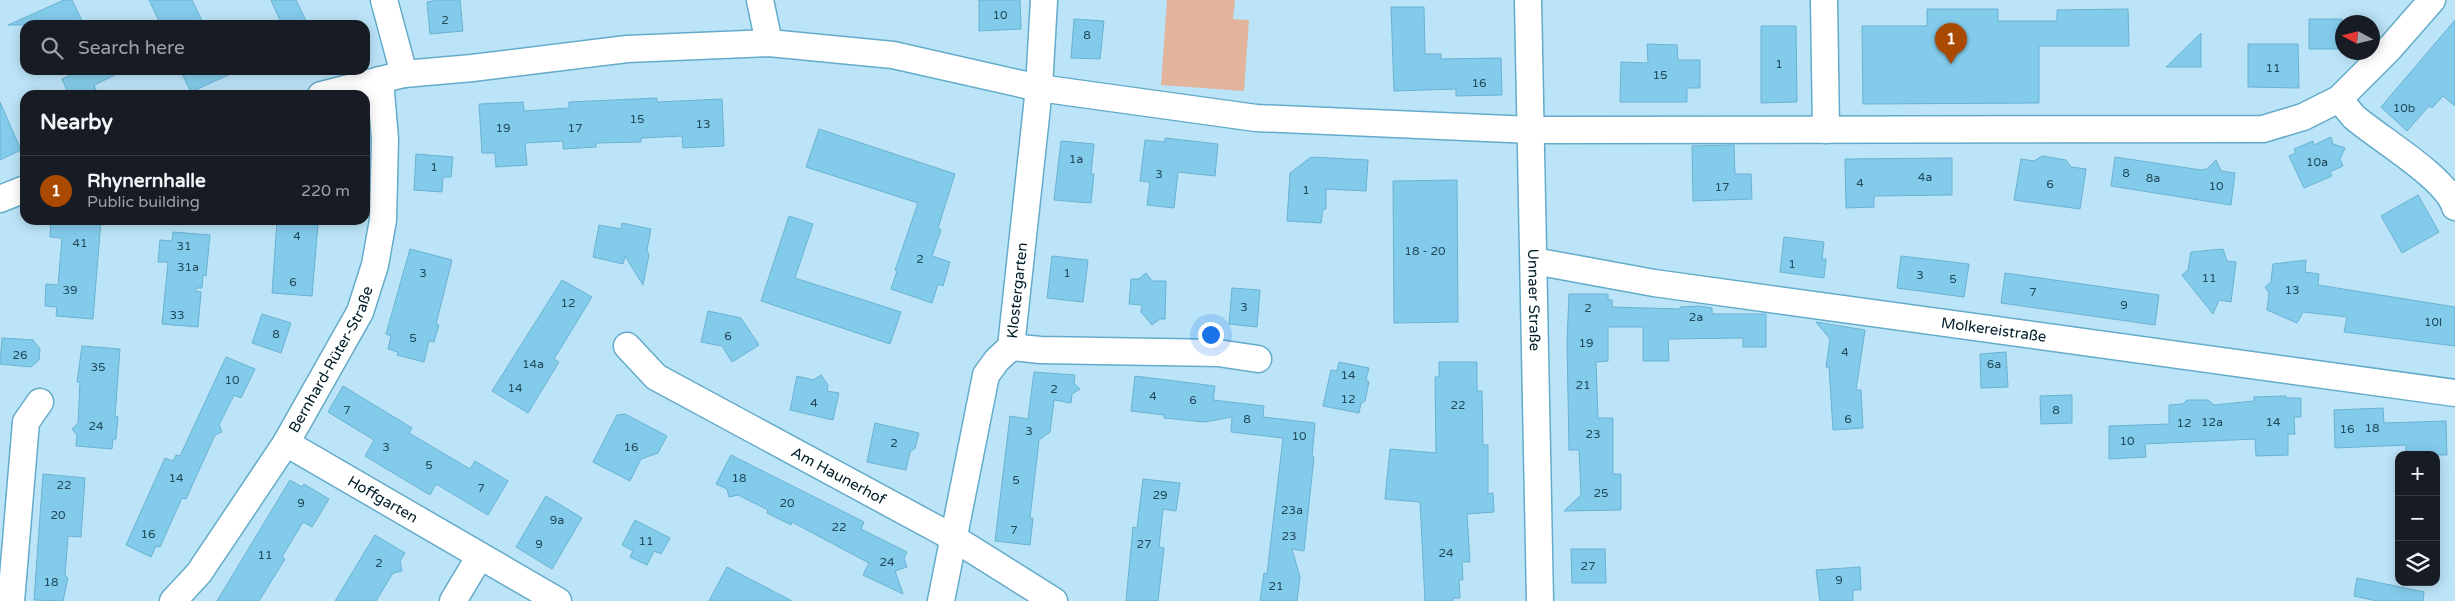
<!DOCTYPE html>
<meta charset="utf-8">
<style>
body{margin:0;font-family:"Varela Round",sans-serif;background:#242831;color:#f1f3f6}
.controls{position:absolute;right:15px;bottom:15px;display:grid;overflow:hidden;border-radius:10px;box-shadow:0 2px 12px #0003}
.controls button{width:45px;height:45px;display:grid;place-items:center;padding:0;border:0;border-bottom:1px solid #363941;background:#171b24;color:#f1f3f6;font:25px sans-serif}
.compass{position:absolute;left:2335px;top:15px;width:45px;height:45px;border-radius:50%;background:#171b24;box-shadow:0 2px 12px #0003;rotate:277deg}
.you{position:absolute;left:1210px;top:334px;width:18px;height:18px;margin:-12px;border:4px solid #fff;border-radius:50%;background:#1a73e8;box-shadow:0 0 0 8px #1a73e833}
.badge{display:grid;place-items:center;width:32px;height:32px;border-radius:50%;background:#aa4a00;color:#fff;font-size:16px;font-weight:700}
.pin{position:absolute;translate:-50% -41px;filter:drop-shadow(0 1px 2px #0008)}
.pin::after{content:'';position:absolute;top:26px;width:18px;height:15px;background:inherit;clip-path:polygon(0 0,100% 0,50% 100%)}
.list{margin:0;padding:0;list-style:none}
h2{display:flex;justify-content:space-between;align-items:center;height:65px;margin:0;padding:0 20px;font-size:21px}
h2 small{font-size:16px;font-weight:400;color:#9ea1a6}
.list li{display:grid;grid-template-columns:32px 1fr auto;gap:15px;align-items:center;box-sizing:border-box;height:70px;padding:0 20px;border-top:1px solid #363941}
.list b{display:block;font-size:19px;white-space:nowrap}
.list p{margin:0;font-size:16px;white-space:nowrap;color:#9ea1a6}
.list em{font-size:16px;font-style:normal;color:#9ea1a6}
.icon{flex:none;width:28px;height:28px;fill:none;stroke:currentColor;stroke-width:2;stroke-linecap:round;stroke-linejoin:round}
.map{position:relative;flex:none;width:2455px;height:601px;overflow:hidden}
.search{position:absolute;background:#171b24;box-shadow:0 2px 12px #0003;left:20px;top:20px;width:350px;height:55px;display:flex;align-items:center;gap:12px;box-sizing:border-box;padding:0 18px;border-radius:15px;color:#9ea1a6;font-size:19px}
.panel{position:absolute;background:#171b24;box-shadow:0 2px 12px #0003;left:20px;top:90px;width:350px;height:135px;border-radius:15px}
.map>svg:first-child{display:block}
.green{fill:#e3b49c}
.building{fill:#83cbeb;stroke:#6bb2d1}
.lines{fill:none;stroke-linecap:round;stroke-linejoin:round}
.street-casing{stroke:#64abca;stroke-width:29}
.street{stroke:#fff;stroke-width:26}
.labels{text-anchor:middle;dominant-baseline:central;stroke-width:5;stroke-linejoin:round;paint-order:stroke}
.number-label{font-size:12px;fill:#21495a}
.street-label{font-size:15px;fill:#001e2a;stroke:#d4effc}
</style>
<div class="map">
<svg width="2455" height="601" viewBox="0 0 2455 601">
<rect width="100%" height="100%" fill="#bbe4f8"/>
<path class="green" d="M1167,0H1235L1233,19L1249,20L1244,91L1161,85Z"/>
<path class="building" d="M64,0H72L84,25H8Z
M149,0H192L204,25H161Z
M271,0H296L308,25H282Z
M439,0H460L463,31L430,34L427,2Z
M979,0H1020L1021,29L979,31Z
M1391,7H1424L1425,54H1441V59L1501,58L1502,95L1456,96V89L1394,91Z
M1927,9H1998V21H2057V10L2128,9L2129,46H2039V103L1863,104L1862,26H1927Z
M1074,19L1104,21L1100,59L1071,58Z
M2309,19H2342V49H2309Z
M2455,20V106L2443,96L2432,108L2429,106L2407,131L2381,107Z
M1761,26H1796L1797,102L1761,103Z
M2201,33V67H2166Z
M1647,44L1677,45L1678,60H1700V88H1687V102H1620L1621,62L1648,63Z
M2248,44H2298L2299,88L2248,87Z
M82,70H126L94,85L98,95H69L62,79Z
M180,70H239L191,92Z
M657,98V102L722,99L724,146L683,148L682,136L641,138V142L596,143V147L563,149V141L525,143L527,165L496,167L495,153H482L479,104L523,102L524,111L569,108V102Z
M0,102L21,150L0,160Z
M819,129L955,174L938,228L941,230L932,256L950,262L943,286L938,284L932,303L891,289L897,271L895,270L918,203L806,167Z
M2331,137L2333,144L2345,148L2340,159L2343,166L2330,172L2332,176L2304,188L2289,156L2296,153L2294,149L2313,141L2314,145Z
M1165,138L1218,144L1215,176L1178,172L1174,208L1147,205L1150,182L1140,181L1145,140L1165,142Z
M1061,141L1094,144L1091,174H1094L1091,203L1054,200Z
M1734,145L1735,174H1751L1752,199L1693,201L1692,146Z
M416,154L453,157L451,177H443L442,192L414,190Z
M2042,156L2066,160L2071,167L2086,169L2080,209L2014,200L2021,159L2034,161Z
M1311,157L1368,160L1366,191L1326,189V209H1323L1321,223L1287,221L1290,173Z
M2115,157L2201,170L2207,169L2216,160L2221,171L2235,173L2231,205L2111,186Z
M1952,158V195L1874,196V207L1846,208L1845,159Z
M1457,180L1458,322L1394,323L1393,181Z
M2418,195L2439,232L2402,253L2381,216Z
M789,216L813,224L795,278L901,312L890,344L761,301Z
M51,220H101L93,319L56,316L57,307L45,306L46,284L58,285L62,238L50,237Z
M277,221L318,224L312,296L272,293Z
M622,223L651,229L647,250L649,255L643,285L625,256L623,264L593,257L599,225L621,229Z
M173,232L210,235L206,276L203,275L202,288H196V291L201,292L198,327L162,324L168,262H158L160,240L172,241Z
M1784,237L1824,242L1822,259H1826L1824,278L1780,272Z
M410,249L452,260L436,324L439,325L434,342L429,341L424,362L397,355L398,352L388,349L391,336L386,334Z
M2223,249L2227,261L2236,262L2231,302L2219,300L2213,314L2182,275L2188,270L2191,252Z
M1052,256L1088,260L1083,302L1047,298Z
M1901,256L1969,264L1964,297L1897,288Z
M2306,260L2305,272L2319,274L2318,285L2455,307V346L2344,332L2347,317L2303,312L2297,323L2267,310L2269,293L2265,287L2271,282L2273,264Z
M1146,273L1152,281H1166L1165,319H1160L1152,325L1141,312L1142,305L1129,304L1131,279H1139Z
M2005,273L2159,295L2155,325L2001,303Z
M562,280L592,297L554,359L559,362L528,413L492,391Z
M1232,288L1260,290L1257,327L1229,324Z
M1569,294H1608V300H1612V307L1680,309V307L1699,306L1712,308V314H1766V347H1743V338L1668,339L1669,361H1643V327H1608V361L1596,362L1598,418H1613V474H1621V510L1564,511L1581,495L1579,450H1569L1567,341Z
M708,311L741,318L759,345L732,362L722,346L701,342Z
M262,314L291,323L281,353L252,343Z
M1816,322L1865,330L1856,390H1861L1863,428L1833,430L1829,367H1826L1830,339Z
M2,338L33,340L40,349L39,360L31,367L0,364Z
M82,346L120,349L115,416L118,417L116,439H113L112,449L76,446L77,435L72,429L78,423L80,382H77Z
M2006,352L2008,387L1981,388L1980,354Z
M226,357L255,369L241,398L234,395L219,425L222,432L215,435L186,499L182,498L160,547L156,546L151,557L126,545L165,458L173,461L176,455L180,456Z
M1339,362L1369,368L1366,379L1369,382L1365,401L1361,403L1359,413L1323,406L1331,370L1337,371Z
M1439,362H1477V391H1482L1483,445H1488V494L1493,493L1494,512L1467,514L1470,562H1462L1463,580H1459L1460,598H1453V601H1425L1420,502L1385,499L1390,449L1436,453L1435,377H1439Z
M1034,372L1075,375L1074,383L1080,389L1072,394L1071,403L1054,400L1050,432L1039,440L1030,518H1033L1030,545L995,541L1010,416L1028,419Z
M821,375L828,385L827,391L839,393L833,420L790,410L797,376L813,380Z
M1135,376L1215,386L1213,400L1264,406L1263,417L1315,423L1312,457H1314L1304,551L1292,549L1300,577L1297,601H1260L1264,573L1267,574L1283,438L1231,432L1232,417L1204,422L1164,418V415L1131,411Z
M343,386L412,428L409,433L470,469L475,461L508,481L488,515L436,484L430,495L365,456L374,440L328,412Z
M2072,395V423L2041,424L2040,396Z
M2286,396V398H2301V417H2294L2295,434H2288V455L2256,456L2255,439L2145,444L2146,457L2109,459V426L2169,424V405L2183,404L2187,400H2208L2214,405L2254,401V397Z
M2383,408L2384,423L2446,421L2447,455H2406V445L2335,448L2334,410Z
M625,414L667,436L658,453L641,459L630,481L593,462L617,415Z
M875,423L919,433L915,448L910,452L906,470L867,462Z
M731,455L864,522L861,529L907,552L904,558L907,567L895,571L903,594L863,575L869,563L792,522L791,525L767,513L768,510L738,495L729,497L727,489L716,484Z
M43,474L85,478L81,537L68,536L65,576L68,578L63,601L34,600Z
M1143,479L1180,483L1176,511L1163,509L1159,547L1164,548L1158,601H1126L1133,527L1137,528Z
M290,480L302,487L304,484L329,499L312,527L303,522L282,557L285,559L259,601H217Z
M546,496L582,518L552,569L516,547Z
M635,520L670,538L661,554L654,551L647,565L630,557L633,551L622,545Z
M375,535L405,553L400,561L402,571L393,573L376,601H335Z
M1571,549H1605L1606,583H1572Z
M727,567L792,601H709Z
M1860,567L1861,590H1853V601H1820L1816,570Z
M2357,578L2424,592L2423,601H2377L2354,596Z"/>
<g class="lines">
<g class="street-casing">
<g id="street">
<path d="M384,0L404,74"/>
<path d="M760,0L769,43"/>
<path id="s1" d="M1528,0L1540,601"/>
<path d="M1824,0L1826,130"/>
<path d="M321,95L404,74L472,68L627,49L769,43L893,55L1039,88L1256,118L1531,130L2263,129L2303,117L2339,99L2390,48L2432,0"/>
<path d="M2339,99C2344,105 2349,111 2354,117C2378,138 2447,178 2455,207"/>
<path d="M0,199L25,189"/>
<path id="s2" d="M1534,261L1654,283L2455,393"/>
<path id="s3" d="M627,346L656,377L952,537L1054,601"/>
<path d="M1011,347L1040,350L1218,353L1258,359"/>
<path id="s4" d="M286,443L558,601"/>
<path d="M11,601L26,422L40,402"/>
<path id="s5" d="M173,601L199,573L286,443L360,312L375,265L383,220L385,139L380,80"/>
<path d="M453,601L480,556"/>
<path id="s6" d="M941,601L986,375L997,360L1011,347L1039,88L1044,0"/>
</g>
</g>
<use href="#street" class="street"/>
</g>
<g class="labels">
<g class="number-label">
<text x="1000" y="15">10</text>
<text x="445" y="20">2</text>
<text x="1087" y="35">8</text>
<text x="1779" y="64">1</text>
<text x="2273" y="68">11</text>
<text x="1660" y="75">15</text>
<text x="1479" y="83">16</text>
<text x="2404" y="108">10b</text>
<text x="637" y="119">15</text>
<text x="703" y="124">13</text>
<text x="503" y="128">19</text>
<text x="575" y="128">17</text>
<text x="1076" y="159">1a</text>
<text x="2317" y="162">10a</text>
<text x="434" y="167">1</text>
<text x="2126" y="173">8</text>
<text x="1159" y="174">3</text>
<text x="1925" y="177">4a</text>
<text x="2153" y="178">8a</text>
<text x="1860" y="183">4</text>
<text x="2050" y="184">6</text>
<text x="2216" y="186">10</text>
<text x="1722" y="187">17</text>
<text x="1306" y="190">1</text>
<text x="297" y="236">4</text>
<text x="80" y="243">41</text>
<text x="184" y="246">31</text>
<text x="1425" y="251">18 - 20</text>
<text x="920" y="259">2</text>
<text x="1792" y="264">1</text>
<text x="188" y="267">31a</text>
<text x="423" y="273">3</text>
<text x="1067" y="273">1</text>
<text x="1920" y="275">3</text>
<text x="2209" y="278">11</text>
<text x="1953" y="279">5</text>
<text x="293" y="282">6</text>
<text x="70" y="290">39</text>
<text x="2292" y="290">13</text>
<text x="2033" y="292">7</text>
<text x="568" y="303">12</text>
<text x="2124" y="305">9</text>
<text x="1244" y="307">3</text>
<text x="1588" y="308">2</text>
<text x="177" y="315">33</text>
<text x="1696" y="317">2a</text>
<text x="2433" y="322">10l</text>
<text x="276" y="334">8</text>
<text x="728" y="336">6</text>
<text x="413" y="338">5</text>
<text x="1586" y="343">19</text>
<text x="1845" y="352">4</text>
<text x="20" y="355">26</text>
<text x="533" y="364">14a</text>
<text x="1994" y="364">6a</text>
<text x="98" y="367">35</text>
<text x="1348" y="375">14</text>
<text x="232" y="380">10</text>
<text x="1583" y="385">21</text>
<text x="515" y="388">14</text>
<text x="1054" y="389">2</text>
<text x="1153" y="396">4</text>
<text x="1348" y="399">12</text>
<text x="1193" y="400">6</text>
<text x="814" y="403">4</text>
<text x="1458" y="405">22</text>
<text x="347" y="410">7</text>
<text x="2056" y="410">8</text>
<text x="1247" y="419">8</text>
<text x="1848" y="419">6</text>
<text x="2212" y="422">12a</text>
<text x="2273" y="422">14</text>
<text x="2184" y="423">12</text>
<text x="96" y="426">24</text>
<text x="2372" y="428">18</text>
<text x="2347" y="429">16</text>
<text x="1029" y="431">3</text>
<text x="1593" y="434">23</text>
<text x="1299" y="436">10</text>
<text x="2127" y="441">10</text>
<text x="894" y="443">2</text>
<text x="386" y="447">3</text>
<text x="631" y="447">16</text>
<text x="429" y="465">5</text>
<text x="176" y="478">14</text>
<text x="739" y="478">18</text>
<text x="1016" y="480">5</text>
<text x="64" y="485">22</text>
<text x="481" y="488">7</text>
<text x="1601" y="493">25</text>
<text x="1160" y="495">29</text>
<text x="301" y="503">9</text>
<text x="787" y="503">20</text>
<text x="1292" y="510">23a</text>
<text x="58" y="515">20</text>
<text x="557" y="520">9a</text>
<text x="839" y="527">22</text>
<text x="1014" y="530">7</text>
<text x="148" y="534">16</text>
<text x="1289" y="536">23</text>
<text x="646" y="541">11</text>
<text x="539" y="544">9</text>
<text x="1144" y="544">27</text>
<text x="1446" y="553">24</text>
<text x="265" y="555">11</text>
<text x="887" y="562">24</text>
<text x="379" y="563">2</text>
<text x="1588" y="566">27</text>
<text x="1839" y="580">9</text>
<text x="51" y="582">18</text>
<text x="1276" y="586">21</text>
</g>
<g class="street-label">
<text stroke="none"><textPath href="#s6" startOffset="325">Klostergarten</textPath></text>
<text stroke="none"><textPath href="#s1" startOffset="300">Unnaer Straße</textPath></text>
<text stroke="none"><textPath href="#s2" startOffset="465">Molkereistraße</textPath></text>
<text stroke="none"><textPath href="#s5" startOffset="290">Bernhard-Rüter-Straße</textPath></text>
<text stroke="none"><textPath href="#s3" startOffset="250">Am Haunerhof</textPath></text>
<text stroke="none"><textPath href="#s4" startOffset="112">Hoffgarten</textPath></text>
</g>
</g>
</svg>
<div class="controls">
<button>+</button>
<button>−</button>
<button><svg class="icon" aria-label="layers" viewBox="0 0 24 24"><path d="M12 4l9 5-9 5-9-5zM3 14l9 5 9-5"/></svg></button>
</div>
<svg class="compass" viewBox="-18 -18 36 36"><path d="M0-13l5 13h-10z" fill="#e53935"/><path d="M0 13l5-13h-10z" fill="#9ea1a6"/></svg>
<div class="you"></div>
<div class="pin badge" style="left:1951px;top:64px">1</div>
<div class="search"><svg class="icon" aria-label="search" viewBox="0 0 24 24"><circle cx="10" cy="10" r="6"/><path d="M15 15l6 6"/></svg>Search here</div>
<section class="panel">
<h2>Nearby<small></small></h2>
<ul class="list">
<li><span class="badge">1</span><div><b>Rhynernhalle</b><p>Public building</p></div><em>220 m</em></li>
</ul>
</section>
</div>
